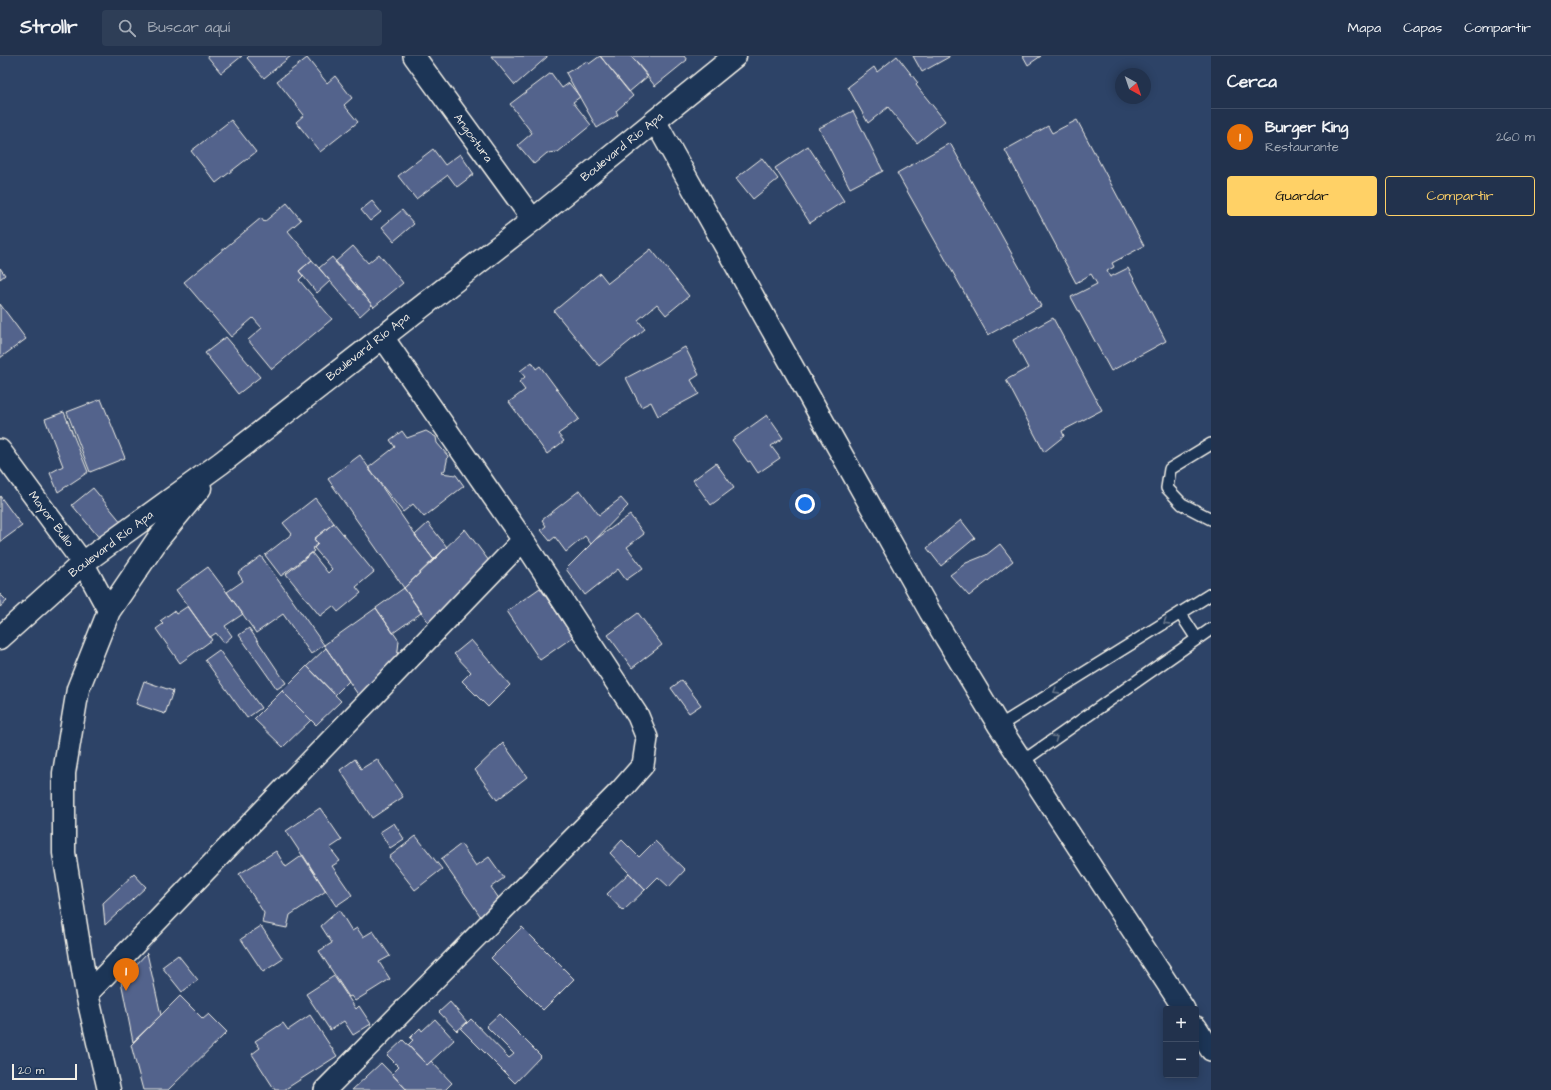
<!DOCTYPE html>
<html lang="es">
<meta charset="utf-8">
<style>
body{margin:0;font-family:"Architects Daughter",sans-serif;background:#2e3e57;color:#f1f3f6}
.controls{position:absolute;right:12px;bottom:12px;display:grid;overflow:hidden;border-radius:4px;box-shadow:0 2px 10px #0003}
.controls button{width:36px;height:36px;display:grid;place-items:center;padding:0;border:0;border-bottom:1px solid #3f4d65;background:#22324d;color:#f1f3f6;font:20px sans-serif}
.compass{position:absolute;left:1115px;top:12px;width:36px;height:36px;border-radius:50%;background:#22324d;box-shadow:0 2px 10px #0003;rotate:140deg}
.scale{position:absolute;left:12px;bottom:10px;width:65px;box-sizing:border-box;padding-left:4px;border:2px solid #f4f1e8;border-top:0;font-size:11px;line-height:14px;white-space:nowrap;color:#f4f1e8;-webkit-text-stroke:3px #1d3557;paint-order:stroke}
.you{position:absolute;left:805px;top:448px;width:14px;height:14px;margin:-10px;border:3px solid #fff;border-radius:50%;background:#1a73e8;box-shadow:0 0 0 6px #1a73e833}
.badge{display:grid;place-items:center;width:26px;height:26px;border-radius:50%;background:#ffd166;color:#fff;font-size:13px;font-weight:700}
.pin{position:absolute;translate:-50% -33px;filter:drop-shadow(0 1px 2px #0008)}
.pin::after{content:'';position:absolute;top:21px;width:14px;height:12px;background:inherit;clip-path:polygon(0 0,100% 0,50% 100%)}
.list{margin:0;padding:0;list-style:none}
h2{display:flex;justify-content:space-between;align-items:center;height:52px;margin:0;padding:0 16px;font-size:17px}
h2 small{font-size:13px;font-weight:400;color:#a2aab6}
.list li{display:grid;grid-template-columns:26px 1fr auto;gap:12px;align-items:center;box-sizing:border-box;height:56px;padding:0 16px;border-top:1px solid #3f4d65}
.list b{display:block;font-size:15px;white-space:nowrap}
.list p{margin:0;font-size:13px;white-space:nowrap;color:#a2aab6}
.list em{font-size:13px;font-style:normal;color:#a2aab6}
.actions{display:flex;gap:8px;padding:12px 16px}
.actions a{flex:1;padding:9px 0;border:1px solid #ffd166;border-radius:4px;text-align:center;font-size:14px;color:#ffd166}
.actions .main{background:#ffd166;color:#111}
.icon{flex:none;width:22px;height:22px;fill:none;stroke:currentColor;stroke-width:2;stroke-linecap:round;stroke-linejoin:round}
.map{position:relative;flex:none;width:1211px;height:1034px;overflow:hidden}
header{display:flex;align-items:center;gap:24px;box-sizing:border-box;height:56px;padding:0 20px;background:#22324d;border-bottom:1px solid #3f4d65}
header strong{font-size:19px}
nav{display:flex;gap:22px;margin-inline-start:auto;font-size:14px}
.search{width:280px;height:36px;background:#2e3e57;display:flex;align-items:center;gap:10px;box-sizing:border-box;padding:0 14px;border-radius:4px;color:#a2aab6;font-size:15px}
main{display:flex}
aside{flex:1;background:#22324d}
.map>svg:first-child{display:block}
.building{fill:#53648c;stroke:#f4f1e8}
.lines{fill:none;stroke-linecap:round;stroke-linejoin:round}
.lane-casing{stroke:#f4f1e8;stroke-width:14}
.street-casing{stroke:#f4f1e8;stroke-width:24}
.secondary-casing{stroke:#f4f1e8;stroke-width:25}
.lane{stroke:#1d3557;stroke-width:11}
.street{stroke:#1d3557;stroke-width:21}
.secondary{stroke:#1d3557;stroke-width:22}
.oneway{stroke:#68778a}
.labels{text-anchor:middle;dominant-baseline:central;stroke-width:3;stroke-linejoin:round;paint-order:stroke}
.street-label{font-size:12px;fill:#f4f1e8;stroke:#1d3557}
</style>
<header>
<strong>Strollr</strong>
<div class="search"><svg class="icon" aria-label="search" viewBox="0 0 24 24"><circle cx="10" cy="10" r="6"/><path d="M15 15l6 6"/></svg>Buscar aquí</div>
<nav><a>Mapa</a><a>Capas</a><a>Compartir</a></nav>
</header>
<main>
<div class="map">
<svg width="1211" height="1034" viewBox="0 0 1211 1034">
<rect width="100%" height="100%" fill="#2d4367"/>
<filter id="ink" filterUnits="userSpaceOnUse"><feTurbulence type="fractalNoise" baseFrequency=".025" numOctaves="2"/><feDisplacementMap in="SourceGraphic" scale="8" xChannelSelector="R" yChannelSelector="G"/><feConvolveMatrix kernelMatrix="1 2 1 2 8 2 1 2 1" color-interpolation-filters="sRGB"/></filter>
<g filter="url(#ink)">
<path class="building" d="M207,0H242L221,17Z
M249,0H291L264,22L247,2Z
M491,0H547V1L515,29Z
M600,0L633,40L616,55L618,59L597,72L566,17L587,5L589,8Z
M600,0H631L648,20L629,36Z
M631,0H684L687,4L655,30Z
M897,0L918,27L916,29L945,65L917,87L888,51L868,67L848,31L874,11L877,16Z
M913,0H949V1L922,16Z
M1023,0H1041L1028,9Z
M307,2L327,27L335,20L352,42L344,49L358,66L320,96L296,66L304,59L277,25Z
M551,17L562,32L569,27L580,41L573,46L591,69L558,96L547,97L534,108L518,89L532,77L510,48Z
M853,55L883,115L850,132L819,72Z
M231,64L256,96L216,127L191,95Z
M1077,64L1144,190L1112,207L1114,211L1107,215L1110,221L1128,212L1166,285L1111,315L1071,241L1097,228L1091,218L1076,227L1005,94L1048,70L1052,77Z
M950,87L1041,250L988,279L897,117Z
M808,90L844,145L810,167L775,112Z
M433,93L445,109L460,98L474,118L457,131L448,119L416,143L398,120Z
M762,102L778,123L753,143L736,122Z
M372,145L381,156L370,165L361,154Z
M287,147L301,164L288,175L312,204L299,215L303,220L299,224L332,263L272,313L248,284L262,272L253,262L231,281L184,226L261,162L264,166Z
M402,154L414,168L394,185L382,171Z
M353,190L368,207L379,198L403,227L374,251L335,206Z
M651,193L689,240L666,259L657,248L638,264L645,273L599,310L554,255L600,217L608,227Z
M332,201L372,249L360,260L319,212Z
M312,204L330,225L317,237L299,215Z
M0,212L5,219L0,223Z
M0,248L26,283L0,302Z
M1053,262L1102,354L1062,375L1064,380L1044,396L1006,324L1028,312L1013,284Z
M226,281L260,321L238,338L205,297Z
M685,291L699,319L691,324L699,338L658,360L651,346L641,351L626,322Z
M532,306L536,313L540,310L579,363L558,378L564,385L547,398L509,346L525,334L519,326L525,321L520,315Z
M101,343L125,402L90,416L67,356Z
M64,356L88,416L58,436L50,417L63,410L45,363Z
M767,359L783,382L771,390L780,402L758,417L750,405L748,406L732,384Z
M402,375L407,382L426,375L436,381L437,387L448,400L445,414L441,417L456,419L464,430L424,461L413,448L403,456L368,412L395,391L390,384Z
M360,399L415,479L434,504L404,532L328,423Z
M716,407L734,432L711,449L693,424Z
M93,432L122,467L101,484L72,449Z
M580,434L599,459L621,442L628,450L591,488L585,480L566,496L555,481L550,485L541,474L546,470L542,464Z
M0,440L22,470L0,486Z
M315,442L334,467L314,483L318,488L312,493L314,495L281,520L265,499L292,478L283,467Z
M630,459L644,478L627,491L643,512L626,524L618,513L585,539L566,513L596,483Z
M961,464L975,482L941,510L927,492Z
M334,467L374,516L356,531L361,537L338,556L333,550L320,560L286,518L312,497L328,517L332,513L314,492L318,488L314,483Z
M428,467L447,491L434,504L415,479Z
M465,473L489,505L429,567L404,532Z
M1000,488L1013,505L969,540L950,519L966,507L986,499Z
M261,500L324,589L311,598L283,558L256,577L227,536L243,525L238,517Z
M208,511L243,558L225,570L232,580L224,587L216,577L210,581L176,534Z
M404,532L421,557L393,577L376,552Z
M540,532L573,581L540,604L507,555Z
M0,538L7,545L0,551Z
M188,550L212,584L180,607L156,573L163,568L160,565L174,555L176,558Z
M376,552L399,585L397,603L359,640L324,589Z
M638,557L662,589L632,612L608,579Z
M249,572L286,627L277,633L239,579Z
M471,584L510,629L488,651L462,625L471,616L454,598Z
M326,592L349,625L335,639L307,610Z
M219,594L261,652L247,662L205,604Z
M307,610L341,645L316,669L282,635Z
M682,624L701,649L689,657L671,632Z
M144,625L173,635L165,658L136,648Z
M282,635L311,664L283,691L254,663Z
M503,687L527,721L497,744L475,714Z
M355,703L361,713L377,703L403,741L372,762L340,714Z
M320,752L342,784L330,792L340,805L332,810L352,839L336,850L286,775Z
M394,767L404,783L390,792L380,776Z
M416,780L442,813L415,834L389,801Z
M622,784L639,801L655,785L685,814L669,831L658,821L645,834L610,797Z
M461,788L476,810L489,801L504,822L491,831L502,847L481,861L441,803Z
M276,795L286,811L303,799L326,835L290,859L287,872L262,867L264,857L239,818Z
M629,817L645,834L623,855L607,838Z
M134,818L146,831L105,869L103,847Z
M339,854L352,875L357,872L363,881L373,875L390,900L379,906L390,923L355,945L351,940L349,941L319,895L332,887L321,870Z
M261,870L283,903L263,916L241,883Z
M522,871L574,923L543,954L491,902Z
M147,897L161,959L133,986L121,925Z
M178,899L198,924L182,936L162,911Z
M334,920L356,953L359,950L371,968L353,979L344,965L330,974L306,938Z
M180,940L203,963L209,958L227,976L168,1034H143L131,989Z
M450,946L467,966L457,975L439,956Z
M499,958L541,1000L515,1027L461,973L471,963L509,1002L514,998L486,970Z
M310,959L337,1000L284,1034H275L252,998L260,992L255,985L283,967L288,974Z
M435,963L454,984L427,1009L408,989L413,984L410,982L420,972L422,975Z
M403,984L427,1009L431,1005L452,1027L445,1034H407L392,1018L399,1011L387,999Z
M381,1007L407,1034H352Z"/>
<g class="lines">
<g class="lane-casing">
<path id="lane" d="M1211,388L1170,413L1167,432L1182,448L1211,463
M1180,557L1197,583
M999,670L1211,538
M1023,705L1211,573"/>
</g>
<g class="street-casing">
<path id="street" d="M414,0L533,164
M655,65L930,556L999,670L1184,953
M0,394L83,507L109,555
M87,938L523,484
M1196,971L1211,994
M325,1034L622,733L643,709L647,682L638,660L523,484L382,280"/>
</g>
<g class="secondary-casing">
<path id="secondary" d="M0,582L83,507L221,407L533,164L735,0
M109,1034L87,938L64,797V717L78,633L109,555L158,483L200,432"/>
</g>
<use href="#lane" class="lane"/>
<use href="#street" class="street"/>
<use href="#secondary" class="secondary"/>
</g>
<defs><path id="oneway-chevron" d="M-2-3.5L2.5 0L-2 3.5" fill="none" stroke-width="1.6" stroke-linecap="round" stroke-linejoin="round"/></defs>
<g class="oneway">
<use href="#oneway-chevron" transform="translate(1166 566) rotate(148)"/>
<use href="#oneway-chevron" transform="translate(1056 635) rotate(148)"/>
<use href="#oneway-chevron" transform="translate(1055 682) rotate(-35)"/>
</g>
</g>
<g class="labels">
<g class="street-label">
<text transform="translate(473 82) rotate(54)">Angostura</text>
<text transform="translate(622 91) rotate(-39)">Boulevard Río Apa</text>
<text transform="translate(368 291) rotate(-38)">Boulevard Río Apa</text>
<text transform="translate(51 463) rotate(53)">Mayor Bullo</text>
<text transform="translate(111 488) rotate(-37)">Boulevard Río Apa</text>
</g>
</g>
</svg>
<div class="controls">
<button>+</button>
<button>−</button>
</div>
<svg class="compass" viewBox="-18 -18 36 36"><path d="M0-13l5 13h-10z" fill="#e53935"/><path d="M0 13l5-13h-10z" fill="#a2aab6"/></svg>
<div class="scale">20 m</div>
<div class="you"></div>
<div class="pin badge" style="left:126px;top:935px;background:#e8710a">1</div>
</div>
<aside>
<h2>Cerca<small></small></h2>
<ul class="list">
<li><span class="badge" style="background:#e8710a">1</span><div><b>Burger King</b><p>Restaurante</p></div><em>260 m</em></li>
</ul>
<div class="actions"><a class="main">Guardar</a><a>Compartir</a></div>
</aside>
</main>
